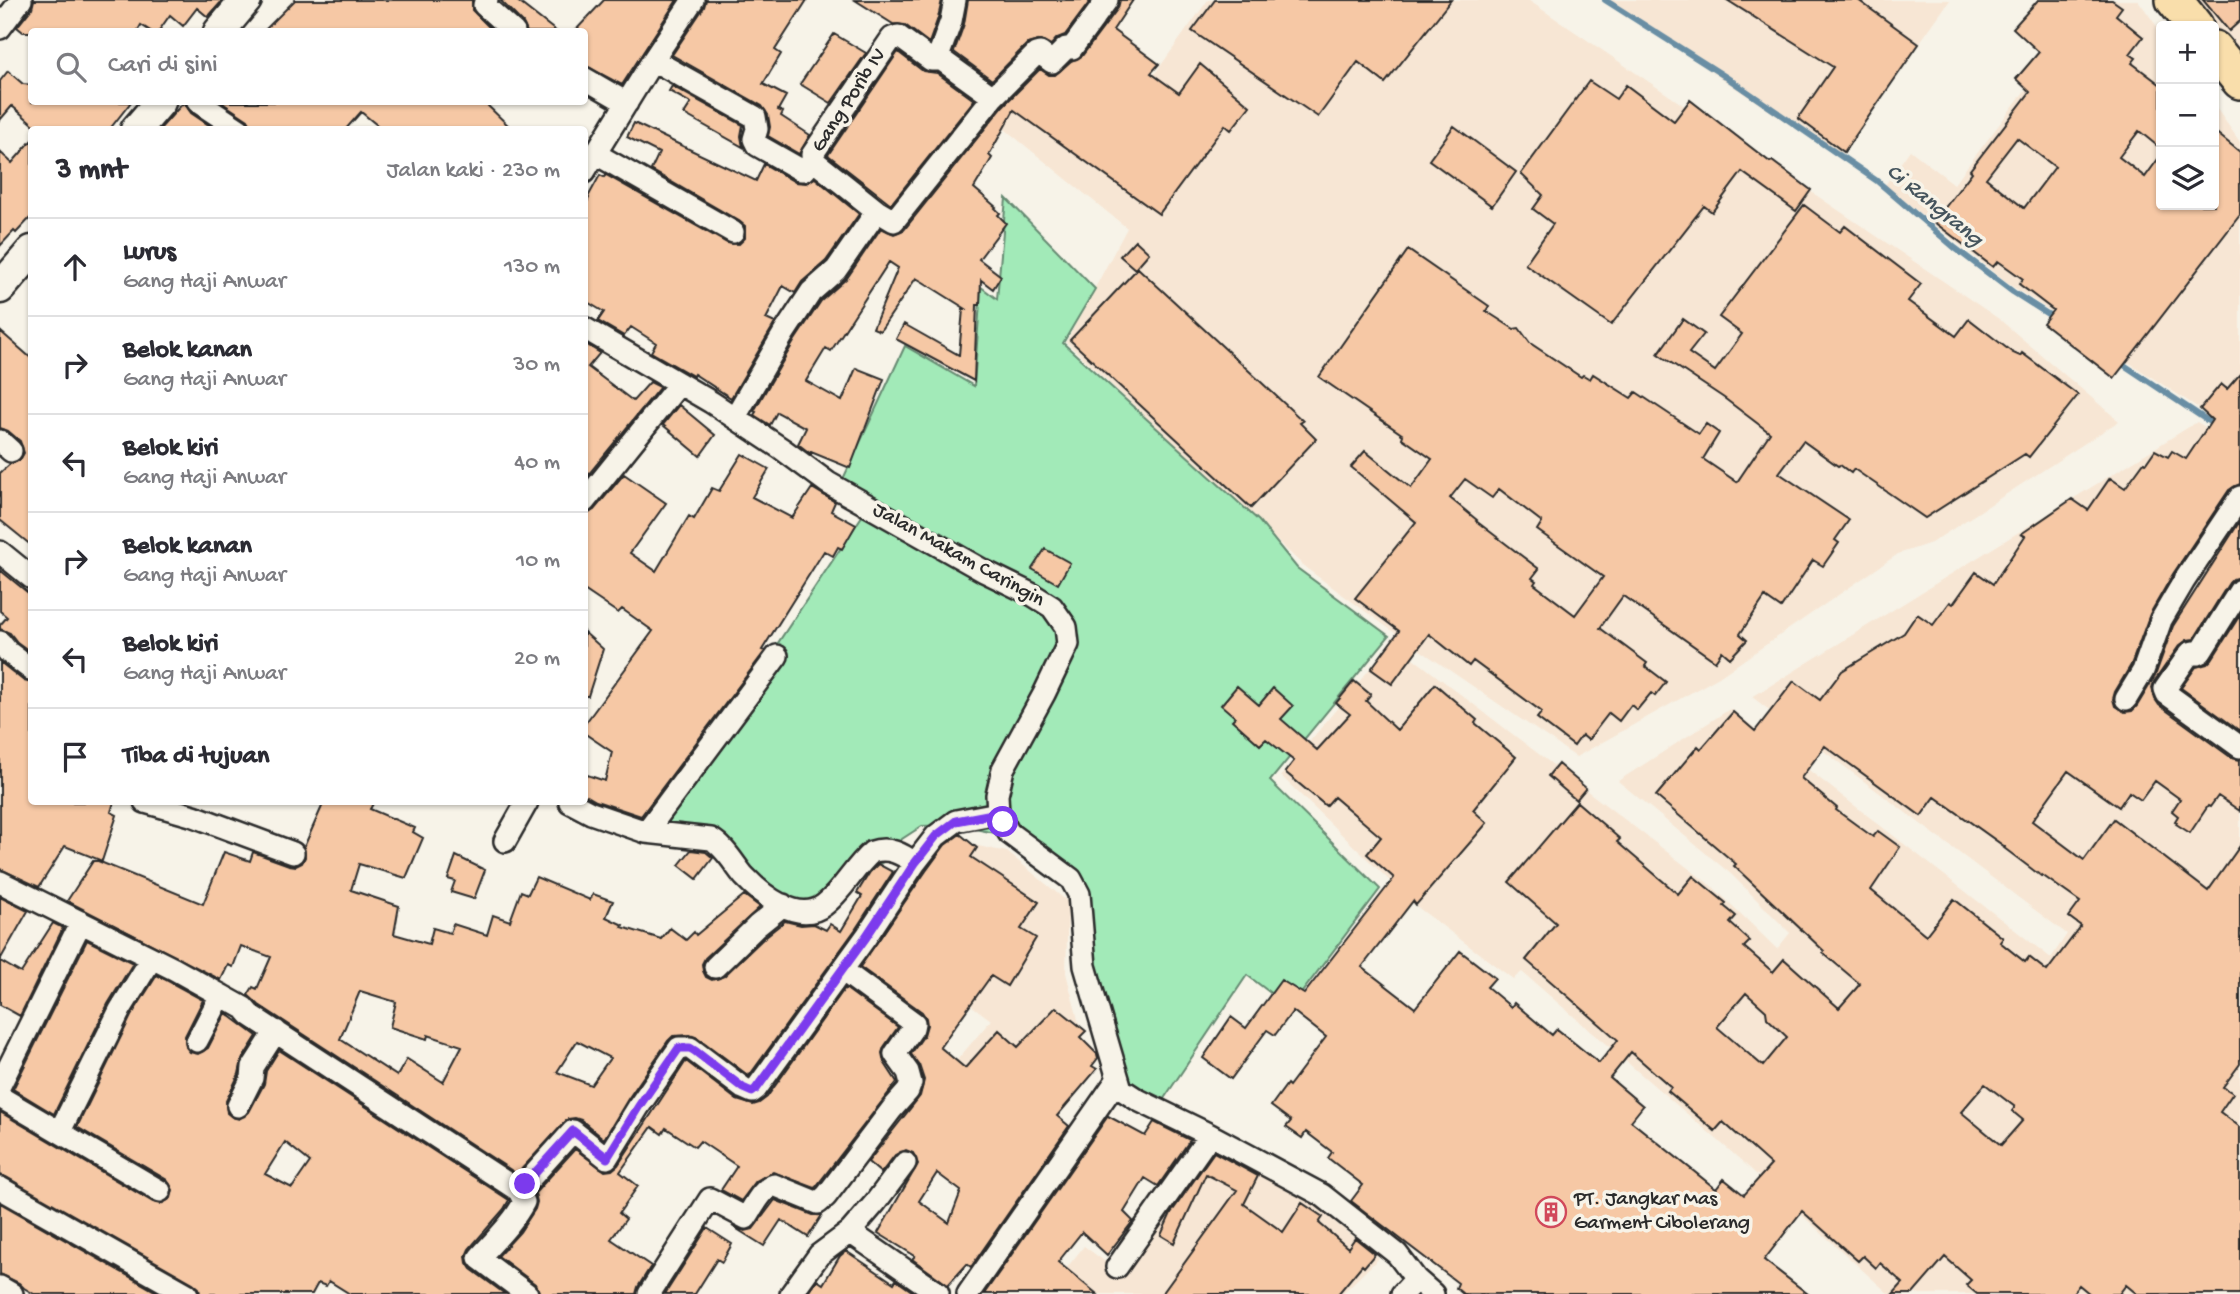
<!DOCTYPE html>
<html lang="id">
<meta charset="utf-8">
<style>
body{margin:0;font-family:"Gochi Hand",sans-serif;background:#f7f7f7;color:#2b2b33}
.controls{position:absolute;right:21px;top:21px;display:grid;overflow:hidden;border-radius:7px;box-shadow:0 2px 5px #0004}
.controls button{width:63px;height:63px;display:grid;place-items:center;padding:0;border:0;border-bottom:2px solid #e1e1e2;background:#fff;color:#2b2b33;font:35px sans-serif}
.stop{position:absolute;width:21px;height:21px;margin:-16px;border:5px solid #7c3aed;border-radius:50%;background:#fff}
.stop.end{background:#7c3aed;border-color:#fff;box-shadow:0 2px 7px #0008}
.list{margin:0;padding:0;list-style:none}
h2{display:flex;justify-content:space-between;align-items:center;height:91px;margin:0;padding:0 28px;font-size:30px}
h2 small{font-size:23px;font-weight:400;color:#7c7c81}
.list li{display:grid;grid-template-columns:46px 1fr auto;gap:21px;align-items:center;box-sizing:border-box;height:98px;padding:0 28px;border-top:2px solid #e1e1e2}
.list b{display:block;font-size:26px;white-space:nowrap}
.list p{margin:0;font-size:23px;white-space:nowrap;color:#7c7c81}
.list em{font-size:23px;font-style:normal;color:#7c7c81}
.icon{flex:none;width:38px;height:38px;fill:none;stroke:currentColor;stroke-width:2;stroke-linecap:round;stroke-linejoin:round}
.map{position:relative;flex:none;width:2240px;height:1294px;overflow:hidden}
.search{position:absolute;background:#fff;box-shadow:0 2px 5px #0004;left:28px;top:28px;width:560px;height:77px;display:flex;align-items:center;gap:18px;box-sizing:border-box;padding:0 24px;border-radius:7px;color:#7c7c81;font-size:26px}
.panel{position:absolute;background:#fff;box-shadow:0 2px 5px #0004;left:28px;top:126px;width:560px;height:679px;border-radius:7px}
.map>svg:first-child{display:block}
.built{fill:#f7e6d4}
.green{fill:#a2eab8;stroke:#668a72;stroke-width:2}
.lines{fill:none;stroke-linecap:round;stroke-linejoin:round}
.stream{stroke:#698ea4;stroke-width:6}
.building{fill:#f6c8a5;stroke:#2b2b2b;stroke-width:2;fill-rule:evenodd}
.street-casing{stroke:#2b2b2b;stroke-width:26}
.secondary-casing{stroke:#2b2b2b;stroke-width:35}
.primary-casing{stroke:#2b2b2b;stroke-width:40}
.street{stroke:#f7f3e8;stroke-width:21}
.secondary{stroke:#f7f3e8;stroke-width:30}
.primary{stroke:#f9deab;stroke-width:35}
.route{stroke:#7c3aed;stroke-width:9}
.labels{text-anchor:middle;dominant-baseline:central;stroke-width:7;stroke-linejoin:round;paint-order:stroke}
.street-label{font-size:21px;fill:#2b2b2b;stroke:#f7f3e8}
.poi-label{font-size:21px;fill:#2b2b2b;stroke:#f7f3e8;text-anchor:start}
.water-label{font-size:23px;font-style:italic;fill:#45545d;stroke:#f7f3e8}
</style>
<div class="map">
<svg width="2240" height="1294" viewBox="0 0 2240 1294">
<rect width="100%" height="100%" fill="#f7f3e8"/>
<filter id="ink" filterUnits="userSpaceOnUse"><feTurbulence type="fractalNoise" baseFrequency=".0143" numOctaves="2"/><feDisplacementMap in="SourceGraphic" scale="14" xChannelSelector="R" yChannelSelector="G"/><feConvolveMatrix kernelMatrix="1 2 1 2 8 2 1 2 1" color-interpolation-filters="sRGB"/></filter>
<g filter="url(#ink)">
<path class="built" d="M1208,0H1528L1999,319L2119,421L1931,543L1898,554L1719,677L1576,757L1391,630L1306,568L1066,342L1127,228L985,113L1036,51L1048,61L1068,44L1080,55L1095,34L1154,75Z
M1605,0H1950L1838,157Z
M2057,0H2138L2161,32V205H2214V105L2240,142V435L2007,283L1885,185L1910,150L1954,184L2061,43Z
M2185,0H2240V80L2214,42V26H2203Z
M2197,422L2240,448V498L2153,624L2143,616L2093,686L2240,785V1294H1889L1735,1155L1522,972L1513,979L1416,906L1281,776L1392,642L1713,887L1777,949L1790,933L1731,874L1618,781L1730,709L2051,958L2067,934L1752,697Z
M949,840L1007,852L1068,902L1066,973L1091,1070L919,1105L991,1020L870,930L926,842Z
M1189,1138L1286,1182L1379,1258L1342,1294H1046L1084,1246L1111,1266Z"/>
<path class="green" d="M1006,198L1095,289L1063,343L1259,521L1297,568L1389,636L1270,781L1380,889L1290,1008L1247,975L1161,1103L1125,1087L1089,963L1090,892L1069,865L1016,837L954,825L922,826L902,839L890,860L869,867L824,915L765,897L726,839L652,833L874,498L843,479L905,346L974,386L981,287L997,299Z"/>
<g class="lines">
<path class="stream" d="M1605,0L1726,77L1877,181L1955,248L2013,292L2054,318
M2118,361L2217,427"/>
</g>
<path class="building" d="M34,0H223L208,17L197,8L183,26L170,15L158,32H152L141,25L137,32H23L17,27L32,8Z
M295,0H472V10L494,32H263Z
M500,0H516L557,32H527L523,23Z
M604,0H677L622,85L584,65V32H574Z
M706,0H807L775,50L781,54L763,84L786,96L778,110L783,112L781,116L810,135L799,154L768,136L770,127L768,115L762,106L672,55L704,7Z
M855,0H942L938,18L929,43L905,25L893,24Z
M968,0H1091L1065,35L1057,38L1051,45L1042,40L1027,44L992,80L954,52L964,24Z
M1120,0H1133L1113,30L1159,64L1151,73L1179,93L1200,64L1250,106L1231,130L1225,125L1159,214L1014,110L989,155L992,158L974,188L996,207L995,208L1000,213L998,215L1006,223L979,259L1001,276L993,289L981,280L980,305H977L974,381L896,339L904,324L959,355L963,309H966L923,282L916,278L880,331L873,328L898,268L889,262L831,351L826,348L806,381L842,401L856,368L884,379L850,468L811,452V454L798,444L806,428L777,412L770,425L754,415L756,412L754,411L795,340L821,301L847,278L881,228L894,234L904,230L1003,106L1040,69L1049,75H1055L1071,61L1082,56L1118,8Z
M1215,0H1451L1385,83L1358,62L1318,117L1192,31Z
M1727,0H1858L1919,44L1844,152L1798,118L1833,67Z
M2038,0H2112L2122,7L2116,15L2143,37L2130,54L2136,58L2132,63L2161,85V149L2139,131L2119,157L2145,177L2161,155V205H2214V131L2240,152V215L2114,378L2043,323L2053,310L2019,284L2023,279L1998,261L1993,267L1934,222L1972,172L1970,170L2030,92L2016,79L2039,52L2013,28ZM2017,138L2055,167L2024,208L1986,178Z
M2203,0H2240V21L2229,31Z
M834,34L866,53L831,103L800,84Z
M898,52L923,71L937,73L974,100L891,204L828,155Z
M8,71L23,84L32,85V102H131L109,130H40L12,106L0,120V81Z
M1589,81L1616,99L1626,85L1674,121L1690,100L1770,162L1772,161L1811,190L1796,211L1742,172L1712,212L1704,206L1611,325L1525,264L1553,224L1533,209L1543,195L1521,174Z
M672,86L743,125L741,136L743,147L684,114L691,103L669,91Z
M184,102L191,113L216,130H159Z
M221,102H484L513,130H383L361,112L345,130H253L248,120Z
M634,123L756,181L764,164L795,182L806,183L815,178L859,214L826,261L802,282L795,293L783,286L766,319L775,323L731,398L694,374L693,376L651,352L656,343L631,327L624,336L598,321L604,312L584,300V208L589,198L588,197L600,175L604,177L606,175L727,243L739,244L745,238V226L739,221L651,170L659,153L627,137Z
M1454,126L1516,172L1492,206L1429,160Z
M32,140V216L16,233L14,231L0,246V152L12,163Z
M1804,205L1840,232L1845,226L1921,284L1908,301L1956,336L1969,319L2013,353L2020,356L2022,353L2078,395L2029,457L2025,454L1925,518L1854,469L1851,473L1840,465L1838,466L1803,441L1779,473L1849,520L1835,540L1839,543L1823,566L1813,560L1781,608L1765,597L1740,634L1747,640L1730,658L1722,651L1715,661L1623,596L1600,628L1647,663L1645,666L1666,682L1655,696L1651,693L1637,710L1631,705L1619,721L1609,713L1588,740L1582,735L1574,746L1537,718L1542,712L1473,661L1469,666L1429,634L1392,684L1371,669L1399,631L1355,598L1416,522L1351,467L1365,451L1411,488L1432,459L1402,438L1403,435L1319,377L1408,250L1489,306L1486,311L1514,329L1519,328L1530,343L1581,377L1583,375L1590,379L1593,374L1631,398L1636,392L1699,434L1706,424L1719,433L1703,459L1737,482L1770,433L1724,398L1658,354L1683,319L1704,334L1689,353L1715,371L1742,334L1719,317ZM1465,479L1492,498L1499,489L1542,522L1537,530L1603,577L1575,615L1534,584L1536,581L1532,578L1539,569L1476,521L1477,520L1450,498Z
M1135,240L1149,253L1135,269L1120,256Z
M1138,268L1303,421L1300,423L1316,439L1251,508L1070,340Z
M0,331L32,359V546L0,520V473L10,464L20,460L24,453L20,441L8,431L0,428Z
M584,343L600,353L588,367L633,401L650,382L660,387L584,480Z
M2240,374V484L2229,490L2173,574L2150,614L2131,665L2115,692L2113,699L2115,706L2125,712L2132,711L2137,706L2155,676L2173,626L2240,521V577L2233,579L2229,583L2194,639L2187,640L2179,646L2154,682L2152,688L2155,699L2159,705L2232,758L2240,760V811L2218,796L2210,807L2208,806L2190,833L2176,824L2177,822L2175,821L2178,816L2172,811L2180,799L2155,781L2141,800L2129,792L2119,807L2068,771L2032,821L2084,860L2114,819L2208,891L2240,846V1064L2223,1087L2233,1093L2220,1112L2240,1127V1294H2137L2126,1285L2119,1294H2090L2079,1285L2072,1294H1977L1966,1285L1971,1280L1945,1257L1913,1294H1893L1903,1283L1880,1263L1876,1268L1863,1256L1858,1261L1802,1211L1764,1260L1808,1294H1463L1456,1288L1458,1283L1351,1201L1363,1185L1328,1158L1332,1152L1306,1132L1302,1138L1286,1127L1291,1121L1271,1106L1287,1084L1289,1086L1326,1037L1293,1011L1275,1035L1267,1030L1231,1079L1203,1058L1231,1017L1246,1028L1281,980L1304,994L1394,878L1367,854L1381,837L1334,797L1326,806L1285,772L1294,761L1266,739L1260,745L1232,720L1235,717L1221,705L1237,686L1259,705L1273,688L1293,706L1281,719L1317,750L1350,714L1336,703L1354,681L1371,695L1366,701L1397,730L1435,684L1477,720L1475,723L1516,757L1473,810L1487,823L1416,905L1413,901L1362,967L1415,1008L1460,951L1495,978L1487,987L1511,1007L1514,1003L1552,1035L1557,1029L1599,1063L1618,1040L1526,960L1556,923L1509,882L1577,802L1620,839L1617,842L1678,894L1693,876L1726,903L1724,906L1736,916L1730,923L1750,941L1744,947L1773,972L1784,959L1839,1008L1860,984L1823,953L1824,951L1734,866L1736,864L1656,796L1698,746L1701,749L1733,712L1755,731L1794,681L1820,700L1842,671L1904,633L1917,614L1933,625L1950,602L1953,604L1976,572L1993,584L2025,536L2021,534L2072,499L2088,510L2110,478L2125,488L2144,462L2146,463L2155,450L2168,457L2172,451L2186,459L2212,420L2200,409L2221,384L2227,389ZM1825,746L1921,816L1935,797L2005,847L2004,848L2041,876L2042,875L2080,902L2069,917L2081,926L2047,971L2029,957L2025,962L2000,942L2003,938L1954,899L1926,935L1871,890L1900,847L1878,831L1873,837L1836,810L1837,808L1801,778ZM1746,993L1766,1011L1767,1018L1787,1037L1763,1066L1717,1027ZM1631,1052L1671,1087L1668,1091L1715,1131L1723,1122L1771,1165L1744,1195L1724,1179L1716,1189L1631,1121L1643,1106L1610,1078ZM1985,1084L2015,1107L2012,1111L2023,1120L2001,1145L1961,1112Z
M679,405L715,435L700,456L663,425Z
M742,454L769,469L752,497L792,518L812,488L835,502L831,511L856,525L842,549L838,547L833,556L824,551L762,650L765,651L641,816L596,801L584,794V774L605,781L612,752L584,733V725L653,631L622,609L618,613L584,590V515L594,510L624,474L666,503L630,553L656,571L689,516L694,519L712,488L719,491Z
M1045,549L1070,563L1058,584L1032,569Z
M0,570L32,596V653L17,642L10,633L0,629V625L7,617L0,611Z
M2240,615V731L2181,688L2196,667L2207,664L2212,659Z
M584,632L603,649L588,696H584Z
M0,662L24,681L32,683V802H114L111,812L117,815L102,861L65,846L39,887L0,869Z
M1558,764L1586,788L1576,800L1548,776Z
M324,802H374L370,809L415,828L413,832L423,838L406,878L359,864L351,890L399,906L394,934L429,944L433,928L450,933L453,924L487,935L493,915L510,921L521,891L528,894L536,877L590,900L593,894L613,901L606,917L623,925L622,927L661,939L670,928L686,940L694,932L696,935L744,895L760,907L705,958L702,964L703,971L706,977L712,980L724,976L766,936L785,921L801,925L814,924L826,930L830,924L841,931L862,896L857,893L870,872L878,864L893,872L855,930L749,1076L698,1038L690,1035L673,1036L668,1041L628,1099L604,1139L581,1120L575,1118L568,1119L517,1174L259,1005L248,995L253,987L257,989L271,957L241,946L233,967L228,965L221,980L67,901L93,861H98L203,904L224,852L250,861L253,852L289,865L296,866L302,863L305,857L304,847ZM360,991L396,1002L390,1027L427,1039L428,1035L462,1046L443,1082L407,1059L397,1076L340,1039ZM577,1041L610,1058L591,1085L557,1072Z
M960,834L977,848L971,857L1039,902L1021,929L1036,938L1007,986L991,976L940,1047L965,1068L999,1030L1018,1047L1056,1007L1086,1031L1080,1037L1097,1054L1098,1058L1092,1066L1097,1069L1057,1116L1069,1126L971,1267L967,1264L948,1285L912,1259L915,1256L878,1233L918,1164L913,1153L906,1150L895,1155L881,1173L868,1162L920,1096L924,1080L919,1065L911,1054L924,1035L927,1025L926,1018L922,1012L860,967L926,871L945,845ZM937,1173L961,1191L949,1223L919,1201Z
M691,850L706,852L713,858L697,879L679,865Z
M456,856L485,870L474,899L451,892L455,881L448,879Z
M0,897L28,911L0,960Z
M53,923L63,928L20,1016L0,1005V961L21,973Z
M87,940L133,963L108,1004L54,1114L13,1089Z
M157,975L203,1000L185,1036L186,1047L190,1052L198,1054L208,1048L226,1013L257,1036L242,1060L239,1074L226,1101L227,1113L232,1117L239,1119L249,1112L264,1084L266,1071L279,1050L509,1200L504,1209L469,1249L466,1256L467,1263L471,1269L505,1294H350L329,1281L326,1286L318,1283L312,1294H200L199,1288L193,1283L6,1177L0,1175V1112L153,1202L161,1204L171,1198L173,1190L167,1180L77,1127L131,1016ZM285,1142L310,1162L292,1188L265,1174Z
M845,988L898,1027L884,1047L882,1053L884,1062L897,1082L815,1188L773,1172L756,1181L741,1201L721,1190L737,1166L700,1141L695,1147L666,1128L662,1134L652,1127L620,1172L638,1186L619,1213L626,1219L611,1239L651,1266L638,1287L636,1294H540L535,1284L498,1256L520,1232L535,1209L537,1202L535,1193L575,1149L605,1171L612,1170L618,1165L686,1061L737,1100L753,1105L759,1103L767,1097Z
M1108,1116L1145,1136L1154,1122L1190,1140L1158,1186L1145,1178L1124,1212L1133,1221L1107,1255L1082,1232L1058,1262L1097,1294H984Z
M1214,1152L1258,1176L1244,1204L1283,1232L1302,1203L1323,1217L1319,1223L1348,1248L1355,1238L1375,1254L1364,1267L1362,1265L1338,1294H1162L1237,1190L1206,1174L1174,1243L1161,1235L1171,1213Z
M775,1200L813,1215H822L808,1237L781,1220L764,1246L732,1226L745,1231L753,1229Z
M0,1203L160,1294H34L24,1288L19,1283L0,1274Z
M707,1228L732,1244L722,1262L717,1259L695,1294H665Z
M846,1251L894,1283L896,1280L916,1294H807L817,1280L823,1284L840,1256Z"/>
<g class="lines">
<g class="street-casing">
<path id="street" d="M487,0L484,5L514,32
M0,28L21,0
M939,58L993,97L894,221L877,211L813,160L812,155L892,38L898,36L931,60H937L951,21L955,0
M653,60L755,117L757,129L754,139L757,145L801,170H805L813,160
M584,78L627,103
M993,97L1036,54L1040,53L1052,62L1066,48H1072L1107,0
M198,102L240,130
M596,154L733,232
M584,172L653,60L693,0
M584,328L711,402L782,449L828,483L984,571L1033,595L1052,607L1066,627L1068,644L1044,694L1003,769L997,795L998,813L1009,833L1071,879L1079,894L1085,966L1121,1089L1138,1100L1210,1135L1322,1195L1397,1254L1416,1279L1433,1294
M735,417L784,333L811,292L836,270L877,211
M0,441L11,451
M584,502L679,384
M0,552L32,578
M2240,590L2201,652L2197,654L2194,652L2190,653L2165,689L2167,694L2240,747
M0,642L8,652L32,670
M2126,699L2143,671L2161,620L2184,581L2240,497
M145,802L194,816L293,853
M570,802L591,813L646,832L711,839C725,847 734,864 744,876C762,895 799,925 824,905C843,891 854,867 872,852C888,846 902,854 915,863
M646,832L777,656
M505,841L527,802
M0,882L174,969L244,1008L250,1015L519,1191L524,1202C513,1223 495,1240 479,1258L527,1294
M715,967L757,926L783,905
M197,1041L221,995
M0,1085L81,922
M0,1097L160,1191
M238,1106L252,1078L253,1067L276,1031
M60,1131L120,1010L152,958
M0,1188L187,1294
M519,1191L573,1131L607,1158L639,1106L679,1048H690L743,1088L752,1092L756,1089L866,937L915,863L936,836L956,821L998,813
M850,1232L938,1293
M1117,1267L1210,1135
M0,1287L12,1294
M649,1294L710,1199L746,1218C754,1207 761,1189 774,1185L818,1203L826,1196L892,1109L908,1091L911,1083L908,1072L895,1054L913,1028L914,1023L842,970
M791,1294L819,1255L850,1232L875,1203L905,1163
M968,1294L1117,1080
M1402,1294L1416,1279"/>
</g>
<g class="secondary-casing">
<path id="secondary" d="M219,32L246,0
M136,130L160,102
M0,288L32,251"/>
</g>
<g class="primary-casing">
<path id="primary" d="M2174,0L2195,26
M2214,49L2240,81"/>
</g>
<use href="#street" class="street"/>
<use href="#secondary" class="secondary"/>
<use href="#primary" class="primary"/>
</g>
</g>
<g class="lines" filter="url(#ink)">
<path class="route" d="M525,1184L573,1131L607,1158L639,1106L679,1048H690L695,1051L743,1088L752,1092L756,1089L866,937L915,863L936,836L956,821L998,813L1003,822"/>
</g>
<defs>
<g id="building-ring" transform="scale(1.575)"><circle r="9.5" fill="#f7f3e8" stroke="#d1495b" stroke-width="1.5"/><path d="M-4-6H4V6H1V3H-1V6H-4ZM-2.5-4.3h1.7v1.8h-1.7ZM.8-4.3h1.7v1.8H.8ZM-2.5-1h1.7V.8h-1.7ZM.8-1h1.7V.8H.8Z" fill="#d1495b"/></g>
</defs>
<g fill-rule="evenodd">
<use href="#building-ring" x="1551" y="1212"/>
</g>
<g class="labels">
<g class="street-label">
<text transform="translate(850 101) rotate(-57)">Gang Porib IV</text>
<text transform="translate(958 556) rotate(29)">Jalan Makam Caringin</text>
</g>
<g class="poi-label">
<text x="1574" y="1200">PT. Jangkar Mas<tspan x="1574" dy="24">Garment Cibolerang</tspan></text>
</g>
<g class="water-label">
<text transform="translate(1934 206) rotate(39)">Ci Rangrang</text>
</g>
</g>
</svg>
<div class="controls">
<button>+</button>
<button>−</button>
<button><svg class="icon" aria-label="layers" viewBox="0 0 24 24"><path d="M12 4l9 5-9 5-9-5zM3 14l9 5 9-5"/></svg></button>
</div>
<div class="stop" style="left:1003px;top:822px"></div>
<div class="stop end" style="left:525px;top:1184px"></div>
<div class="search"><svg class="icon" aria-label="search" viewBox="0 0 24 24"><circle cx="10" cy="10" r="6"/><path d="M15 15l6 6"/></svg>Cari di sini</div>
<section class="panel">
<h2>3 mnt<small>Jalan kaki · 230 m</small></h2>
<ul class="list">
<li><svg class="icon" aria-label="ahead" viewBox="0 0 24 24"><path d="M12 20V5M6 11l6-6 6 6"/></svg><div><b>Lurus</b><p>Gang Haji Anwar</p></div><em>130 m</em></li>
<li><svg class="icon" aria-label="right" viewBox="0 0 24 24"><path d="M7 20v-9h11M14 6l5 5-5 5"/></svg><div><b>Belok kanan</b><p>Gang Haji Anwar</p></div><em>30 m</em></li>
<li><svg class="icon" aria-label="left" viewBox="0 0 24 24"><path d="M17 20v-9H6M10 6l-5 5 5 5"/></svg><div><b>Belok kiri</b><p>Gang Haji Anwar</p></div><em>40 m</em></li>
<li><svg class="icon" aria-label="right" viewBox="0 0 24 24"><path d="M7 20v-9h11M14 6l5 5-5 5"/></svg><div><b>Belok kanan</b><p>Gang Haji Anwar</p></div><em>10 m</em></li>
<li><svg class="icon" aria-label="left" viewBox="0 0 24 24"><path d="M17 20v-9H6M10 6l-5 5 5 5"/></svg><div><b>Belok kiri</b><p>Gang Haji Anwar</p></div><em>20 m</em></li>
<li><svg class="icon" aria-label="arrive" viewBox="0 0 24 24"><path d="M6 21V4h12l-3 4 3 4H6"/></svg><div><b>Tiba di tujuan</b></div></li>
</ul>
</section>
</div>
